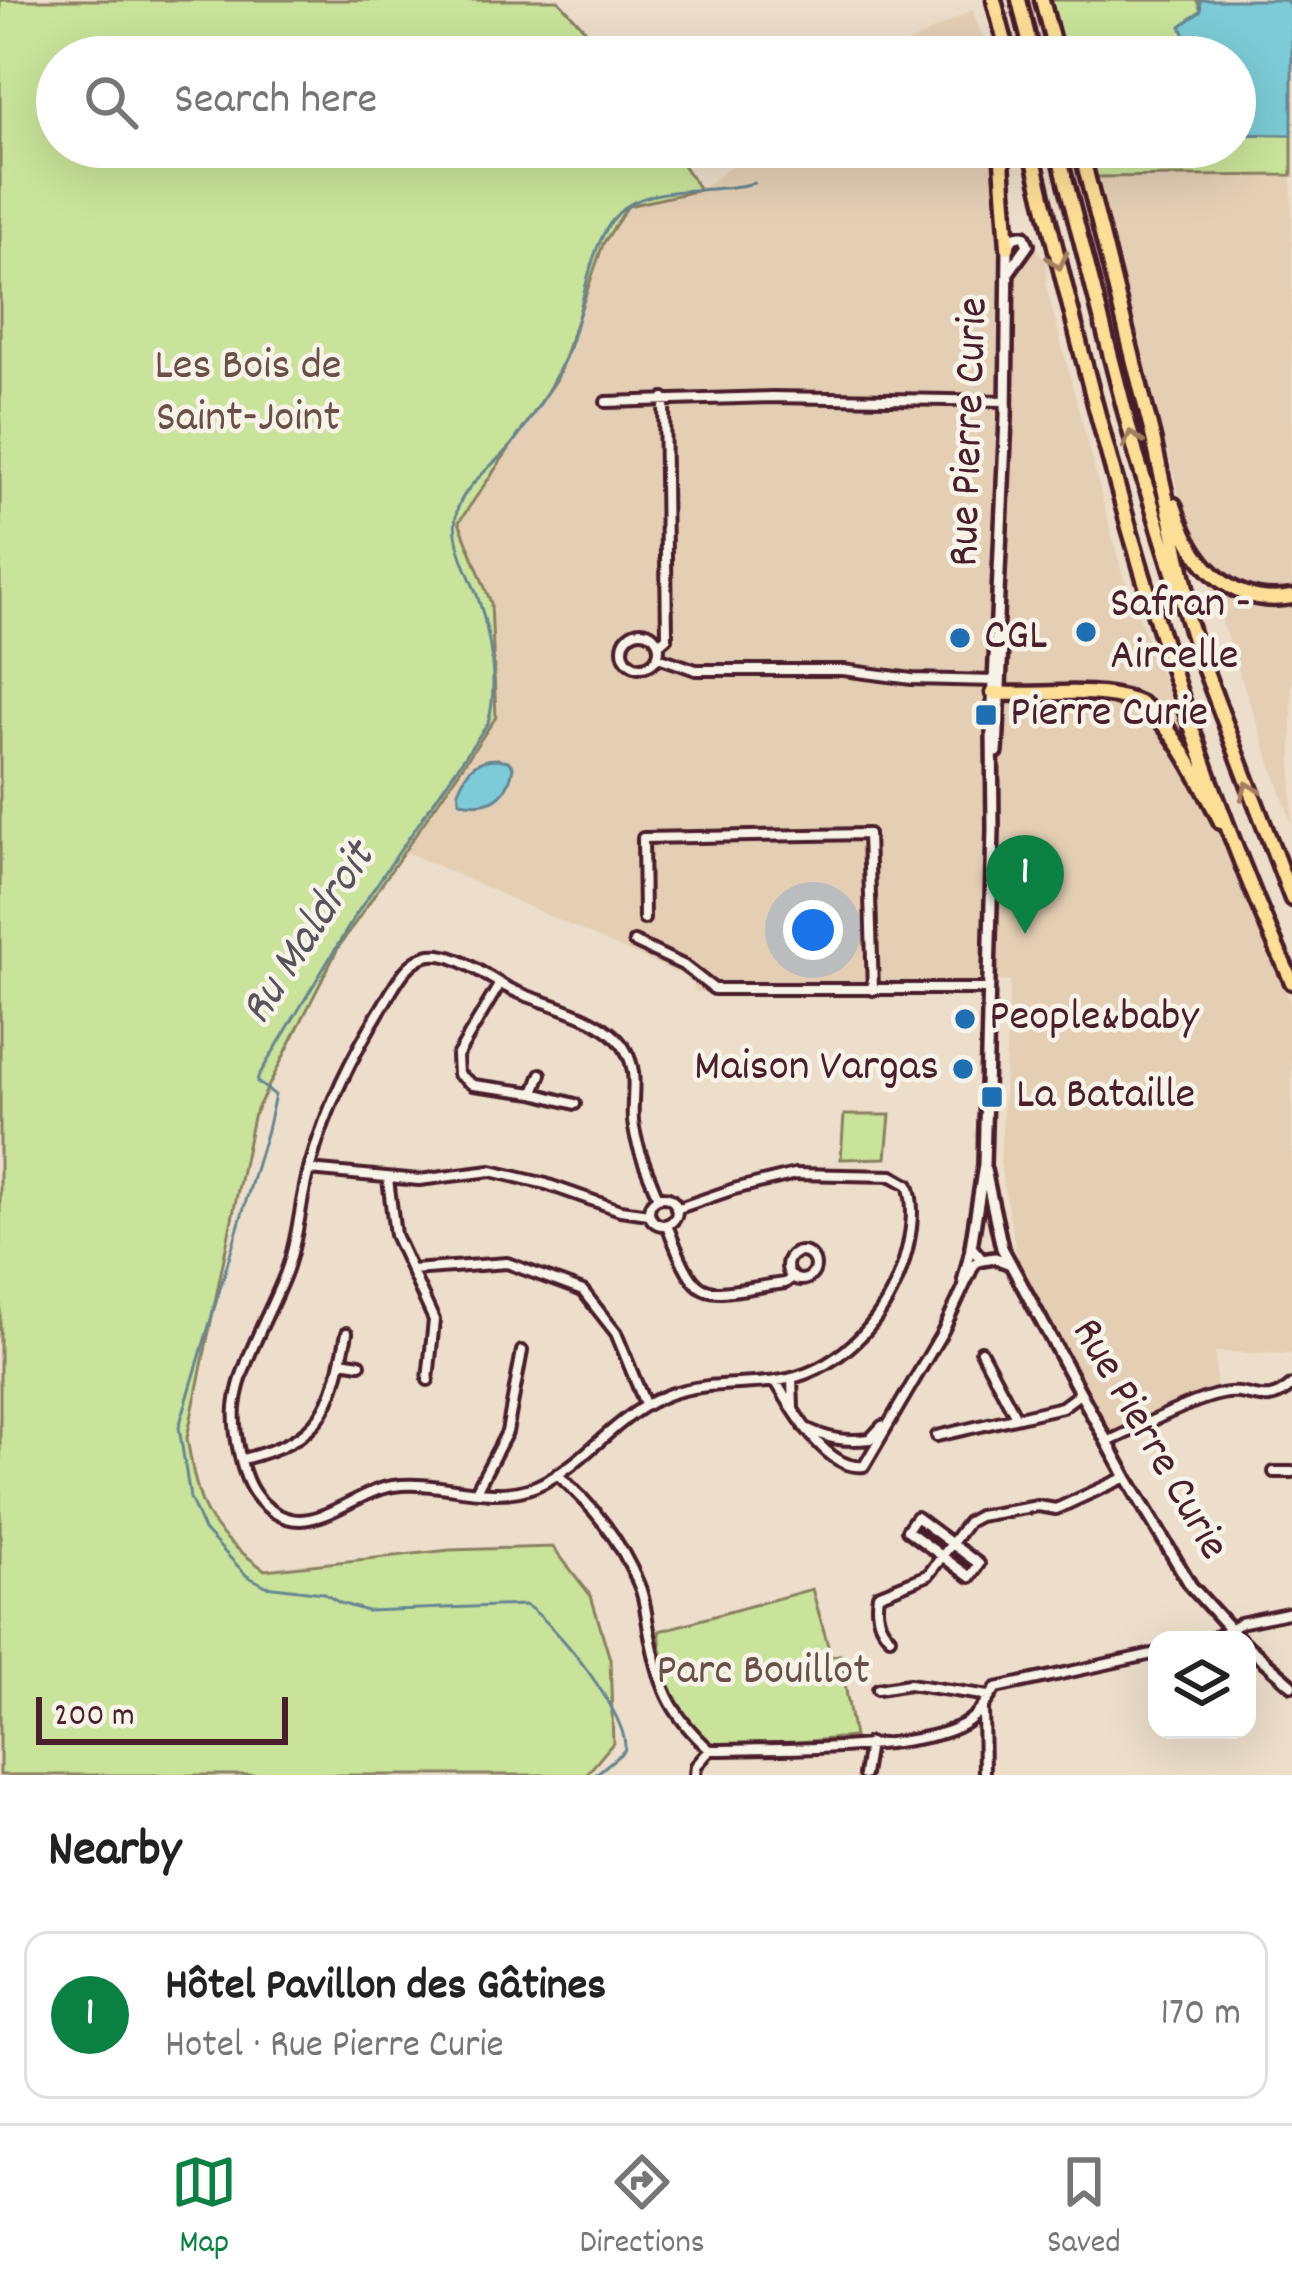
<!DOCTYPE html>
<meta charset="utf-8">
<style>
body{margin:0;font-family:Dekko,sans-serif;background:#f2f2f2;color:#222}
.controls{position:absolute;right:36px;bottom:36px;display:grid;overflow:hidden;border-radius:24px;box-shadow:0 12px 48px #0002}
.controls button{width:108px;height:108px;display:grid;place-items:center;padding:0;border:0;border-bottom:3px solid #e0e0e0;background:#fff;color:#222;font:60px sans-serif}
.scale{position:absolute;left:36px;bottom:30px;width:252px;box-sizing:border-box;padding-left:12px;border:6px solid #4a1f2b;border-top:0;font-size:33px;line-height:42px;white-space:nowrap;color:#4a1f2b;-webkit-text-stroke:9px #f7f3e8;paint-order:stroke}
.you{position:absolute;left:813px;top:930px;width:42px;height:42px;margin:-30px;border:9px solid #fff;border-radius:50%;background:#1a73e8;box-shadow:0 0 0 18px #1a73e833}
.badge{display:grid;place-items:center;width:78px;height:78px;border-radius:50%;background:#0b8043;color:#fff;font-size:39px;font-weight:700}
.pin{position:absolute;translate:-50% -99px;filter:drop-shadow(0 3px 6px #0008)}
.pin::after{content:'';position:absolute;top:63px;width:42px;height:36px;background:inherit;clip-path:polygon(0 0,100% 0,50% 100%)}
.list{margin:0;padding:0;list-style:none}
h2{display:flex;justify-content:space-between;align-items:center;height:156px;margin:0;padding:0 48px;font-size:51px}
h2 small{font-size:39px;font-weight:400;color:#767676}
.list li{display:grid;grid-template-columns:78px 1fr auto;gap:36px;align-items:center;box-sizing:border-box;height:168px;margin:0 24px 24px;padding:0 24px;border:3px solid #e0e0e0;border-radius:24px}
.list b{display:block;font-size:45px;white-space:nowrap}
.list p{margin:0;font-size:39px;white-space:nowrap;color:#767676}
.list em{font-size:39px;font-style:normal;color:#767676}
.icon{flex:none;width:66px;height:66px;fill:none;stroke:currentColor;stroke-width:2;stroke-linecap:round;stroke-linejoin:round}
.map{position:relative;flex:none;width:1292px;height:1775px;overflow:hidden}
.search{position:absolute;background:#fff;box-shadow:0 12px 48px #0002;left:36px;right:36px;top:36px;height:132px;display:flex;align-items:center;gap:30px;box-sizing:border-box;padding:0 42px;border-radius:66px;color:#767676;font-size:45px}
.sheet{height:348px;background:#fff}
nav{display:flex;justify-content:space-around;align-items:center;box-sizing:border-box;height:168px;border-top:3px solid #e0e0e0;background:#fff;font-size:33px;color:#767676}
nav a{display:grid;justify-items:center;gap:6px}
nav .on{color:#0b8043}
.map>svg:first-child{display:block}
.built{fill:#e4cfb5}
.green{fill:#c9e39a;stroke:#8a8162;stroke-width:3}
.water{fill:#7bcbd6;stroke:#678692;stroke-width:3}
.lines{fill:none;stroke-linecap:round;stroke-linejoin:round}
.stream{stroke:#678692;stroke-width:3}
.street-casing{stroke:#4a1f2b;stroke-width:16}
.secondary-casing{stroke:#4a1f2b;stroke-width:18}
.highway-casing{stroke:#4a1f2b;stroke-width:21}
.street{stroke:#f7f3e8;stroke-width:8}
.secondary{stroke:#f7f3e8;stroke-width:9}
.highway{stroke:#fcde96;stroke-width:12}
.oneway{stroke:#a37e60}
.poi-dot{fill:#1f6fb2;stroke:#f7f3e8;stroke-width:4.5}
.labels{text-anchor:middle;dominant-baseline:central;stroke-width:9;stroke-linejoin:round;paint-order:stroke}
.park-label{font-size:45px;fill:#6a5047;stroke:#f7f3e8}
.street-label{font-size:45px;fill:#4a1f2b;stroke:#f7f3e8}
.poi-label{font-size:45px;fill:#4a1f2b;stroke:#f7f3e8;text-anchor:start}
.water-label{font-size:48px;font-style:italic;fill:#59535e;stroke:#f7f3e8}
</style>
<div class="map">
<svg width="1292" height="1775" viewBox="0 0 1292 1775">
<rect width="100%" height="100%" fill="#ecdeca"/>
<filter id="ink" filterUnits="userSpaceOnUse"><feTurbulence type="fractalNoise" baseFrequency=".00833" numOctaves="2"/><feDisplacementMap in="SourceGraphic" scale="24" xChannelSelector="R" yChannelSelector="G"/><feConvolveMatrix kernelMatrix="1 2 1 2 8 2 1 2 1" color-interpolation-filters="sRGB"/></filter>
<g filter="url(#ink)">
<path class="built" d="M972,10L991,57H883Z
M756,147H999L1001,248L1035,245L1047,264L1046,286L1122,573L1251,909L1292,1005V1354L1215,1352L1217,1397L1114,1446L1017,1257L1000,1164L1010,981L695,992L692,980L406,852L496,717L491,604L459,523L557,379L604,244L628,206L700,190Z
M1292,175V824L1185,517L1095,177Z"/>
<path class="green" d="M0,0H558L610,57H57V147H671L700,190L628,206L603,244L557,379L459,522L491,603L496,717L338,948L253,1117L187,1438C199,1510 205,1527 265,1570L450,1550L553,1547L591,1596L610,1659L613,1743L586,1775H0Z
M1051,0H1197L1201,11C1190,23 1190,42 1193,57H1065Z
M1235,134L1292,135V175L1095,177L1087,147H1235Z
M844,1115H890L886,1158L841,1159Z
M812,1589L831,1656L840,1655L854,1737C815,1739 760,1749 723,1745C675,1740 662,1667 659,1631Z"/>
<path class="water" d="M1200,0H1286L1292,10V135L1235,134V57H1193L1181,26L1201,11Z
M497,759L508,761L513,767C508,798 491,808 460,802L458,791C466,771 474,759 497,759Z"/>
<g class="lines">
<path class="stream" d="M595,1775L624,1751C634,1722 553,1619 525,1605L367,1611L340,1603L323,1593L266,1586L247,1576L204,1530L190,1498L179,1427L267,1130L275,1095L257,1082L258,1077L357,913L488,723C499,685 490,632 477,595C468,572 452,542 456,516C459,488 495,465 512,444C533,418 550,388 565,358C585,315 586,234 627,206C661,184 716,194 754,183"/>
<g class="street-casing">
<path id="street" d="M606,402L772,397L1006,401
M623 649a18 18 0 1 1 36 0a18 18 0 1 1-36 0Z
M659,644L667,637L664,398
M658,657L696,670H843L912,679L995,681
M644,919L643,838L868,834L873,990
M634,942L683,965L714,989H988
M499,985L457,1056L458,1074L473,1085L534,1093L575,1104
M534,1093L541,1074
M309,1170L419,1180L491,1171L546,1184L620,1210L649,1214
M388,1179L395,1235L434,1320L428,1380
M649 1211a14 14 0 1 1 28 0a14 14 0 1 1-28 0Z
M658,1198C649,1174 636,1148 633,1121C631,1096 639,1074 626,1051C608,1017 550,1006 517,992C491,982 455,948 426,956C405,963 396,985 385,1002C352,1056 327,1105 310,1166C300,1200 299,1238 286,1272C271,1312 239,1365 235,1407C233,1430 241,1475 255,1494C265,1508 281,1520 300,1520C332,1519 361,1491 393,1486C440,1479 491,1505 536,1486C586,1465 616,1413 670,1394C705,1382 741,1386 777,1381C835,1373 881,1326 900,1273C909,1248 917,1211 908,1185L892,1176L795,1174L734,1189L676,1209
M667,1225C700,1310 699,1294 785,1283L793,1277
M787 1266a14 14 0 1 1 28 0a14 14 0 1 1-28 0Z
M412,1270L507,1263L583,1291L616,1333L645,1404
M963,1280L971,1247
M981,1351L1016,1417
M341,1361L360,1364
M792,1378L793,1408
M776,1382C793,1410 826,1471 864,1466L943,1331L975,1263L982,1260
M804,1427C827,1439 844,1442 870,1439L882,1426
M937,1436L1062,1407L1081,1393
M1107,1442C1139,1428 1188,1401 1221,1394C1251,1387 1263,1411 1292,1385
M243,1459C323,1439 332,1409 347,1333
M1274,1472H1292
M557,1474C594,1507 620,1539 639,1585C645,1598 646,1615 649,1630C659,1685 668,1712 710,1750
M476,1491L507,1432L522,1351
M916,1517L979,1564L970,1577L907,1530Z
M890,1637C878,1625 875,1612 878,1595L928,1575L968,1522L979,1516L1038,1506L1056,1509L1126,1477
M1210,1640L1240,1623L1292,1612
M878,1689L909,1684L989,1696
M983,1707L984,1775
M695,1775L696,1766L710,1750C769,1749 909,1751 958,1727C976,1719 986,1703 996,1688L1157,1653
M864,1775L869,1743"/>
</g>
<g class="secondary-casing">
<path id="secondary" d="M1008,273L1028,245L1024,236H1014L1008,247L1006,418L992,727L993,829L984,1165L971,1247L982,1260L995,1258L1011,1264
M997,752L1002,643
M985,1170L1002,1248L1126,1477L1191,1586L1240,1640
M1247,1646L1292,1685"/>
</g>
<g class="highway-casing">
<path id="highway" d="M994,0L1009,57
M1019,0L1033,57
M1042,0L1057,57
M1001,147L1008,247
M1031,147C1099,430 1171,716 1292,982
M1057,147L1136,454L1196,646L1292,899
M1080,147L1153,438L1186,588
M1174,505C1191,561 1229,608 1292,597
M993,693C1038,697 1091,686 1134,701C1169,713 1204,789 1221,822"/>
</g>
<use href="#street" class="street"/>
<use href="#secondary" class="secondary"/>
<use href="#highway" class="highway"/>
</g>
<defs><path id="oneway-chevron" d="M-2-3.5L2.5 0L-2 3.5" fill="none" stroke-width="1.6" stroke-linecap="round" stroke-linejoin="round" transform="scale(3)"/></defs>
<g class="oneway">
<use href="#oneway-chevron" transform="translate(1058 261) rotate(77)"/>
<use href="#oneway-chevron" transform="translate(1132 439) rotate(-105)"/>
<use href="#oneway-chevron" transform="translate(1249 790) rotate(-111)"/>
</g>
</g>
<g class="poi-dot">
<circle cx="1086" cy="632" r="12"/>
<circle cx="960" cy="638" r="12"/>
<rect x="974" y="703" width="24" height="24" rx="6"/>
<circle cx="965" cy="1019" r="12"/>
<circle cx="963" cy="1069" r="12"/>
<rect x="980" y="1085" width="24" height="24" rx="6"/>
</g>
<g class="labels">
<g class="park-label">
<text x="248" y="368">Les Bois de<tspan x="248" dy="52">Saint-Joint</tspan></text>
<text x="763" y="1673">Parc Bouillot</text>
</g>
<g class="street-label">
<text transform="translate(971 432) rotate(-88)">Rue Pierre Curie</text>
<text transform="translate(1148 1440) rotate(60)">Rue Pierre Curie</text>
</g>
<g class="poi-label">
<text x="1110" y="606">Safran -<tspan x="1110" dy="52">Aircelle</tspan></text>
<text x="984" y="638">CGL</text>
<text x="1010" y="715">Pierre Curie</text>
<text x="989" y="1019">People&amp;baby</text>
<text x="939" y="1069" text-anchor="end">Maison Vargas</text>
<text x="1016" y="1097">La Bataille</text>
</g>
<g class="water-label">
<text transform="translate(310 935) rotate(-57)">Ru Maldroit</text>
</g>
</g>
</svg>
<div class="controls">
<button><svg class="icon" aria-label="layers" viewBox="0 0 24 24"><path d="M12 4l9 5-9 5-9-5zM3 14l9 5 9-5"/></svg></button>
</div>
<div class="scale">200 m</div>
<div class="you"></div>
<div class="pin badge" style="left:1025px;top:934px">1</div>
<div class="search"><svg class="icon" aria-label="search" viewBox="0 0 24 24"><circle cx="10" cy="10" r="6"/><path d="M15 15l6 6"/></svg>Search here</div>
</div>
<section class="sheet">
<h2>Nearby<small></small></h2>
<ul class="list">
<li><span class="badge">1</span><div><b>Hôtel Pavillon des Gâtines</b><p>Hotel · Rue Pierre Curie</p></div><em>170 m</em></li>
</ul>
</section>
<nav>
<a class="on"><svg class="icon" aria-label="map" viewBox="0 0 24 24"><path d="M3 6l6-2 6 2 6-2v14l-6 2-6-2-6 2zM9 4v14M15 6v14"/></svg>Map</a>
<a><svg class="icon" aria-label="directions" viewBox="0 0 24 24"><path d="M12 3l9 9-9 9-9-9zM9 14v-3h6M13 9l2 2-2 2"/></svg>Directions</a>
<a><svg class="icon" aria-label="saved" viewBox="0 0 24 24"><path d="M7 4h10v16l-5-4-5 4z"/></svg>Saved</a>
</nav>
